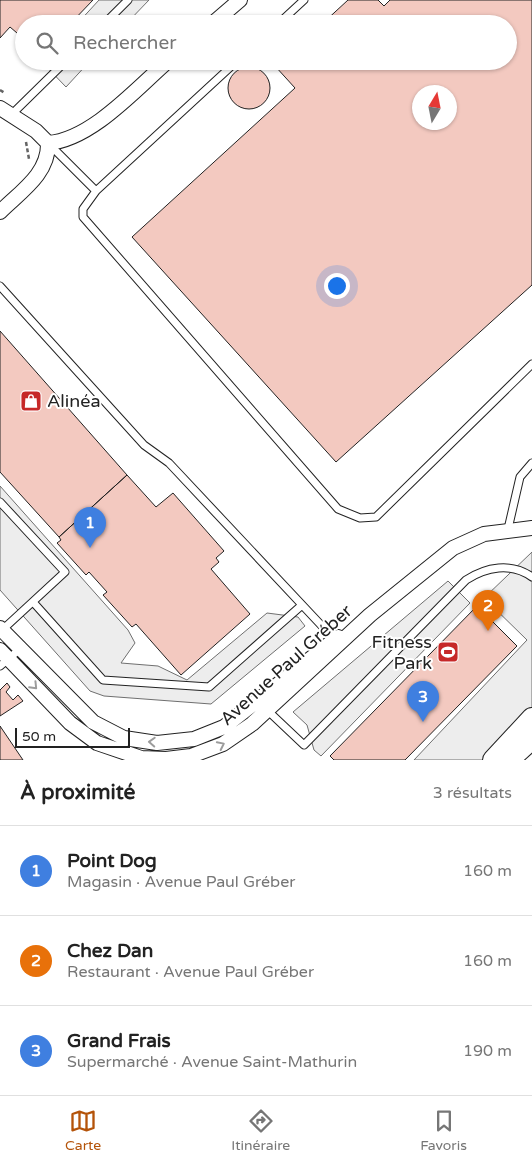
<!DOCTYPE html>
<html lang="fr">
<meta charset="utf-8">
<style>
body{margin:0;font-family:"Varela Round",sans-serif;background:#f2f2f2;color:#222}
.compass{position:absolute;left:412px;top:85px;width:45px;height:45px;border-radius:50%;background:#fff;box-shadow:0 1px 4px #0004;rotate:10deg}
.scale{position:absolute;left:15px;bottom:12px;width:115px;box-sizing:border-box;padding-left:5px;border:2px solid #222;border-top:0;font-size:14px;line-height:18px;white-space:nowrap;color:#222;-webkit-text-stroke:4px #fff;paint-order:stroke}
.you{position:absolute;left:336px;top:285px;width:18px;height:18px;margin:-12px;border:4px solid #fff;border-radius:50%;background:#1a73e8;box-shadow:0 0 0 8px #1a73e833}
.badge{display:grid;place-items:center;width:32px;height:32px;border-radius:50%;background:#b45309;color:#fff;font-size:16px;font-weight:700}
.pin{position:absolute;translate:-50% -41px;filter:drop-shadow(0 1px 2px #0008)}
.pin::after{content:'';position:absolute;top:26px;width:18px;height:15px;background:inherit;clip-path:polygon(0 0,100% 0,50% 100%)}
.list{margin:0;padding:0;list-style:none}
h2{display:flex;justify-content:space-between;align-items:center;height:65px;margin:0;padding:0 20px;font-size:21px}
h2 small{font-size:16px;font-weight:400;color:#767676}
.list li{display:grid;grid-template-columns:32px 1fr auto;gap:15px;align-items:center;box-sizing:border-box;height:90px;padding:0 20px;border-top:1px solid #e0e0e0}
.list b{display:block;font-size:19px;white-space:nowrap}
.list p{margin:0;font-size:16px;white-space:nowrap;color:#767676}
.list em{font-size:16px;font-style:normal;color:#767676}
.icon{flex:none;width:28px;height:28px;fill:none;stroke:currentColor;stroke-width:2;stroke-linecap:round;stroke-linejoin:round}
.map{position:relative;flex:none;width:532px;height:760px;overflow:hidden}
.search{position:absolute;background:#fff;box-shadow:0 1px 4px #0004;left:15px;right:15px;top:15px;height:55px;display:flex;align-items:center;gap:12px;box-sizing:border-box;padding:0 18px;border-radius:28px;color:#767676;font-size:19px}
.sheet{height:335px;background:#fff}
nav{display:flex;justify-content:space-around;align-items:center;box-sizing:border-box;height:70px;border-top:1px solid #e0e0e0;background:#fff;font-size:14px;color:#767676}
nav a{display:grid;justify-items:center;gap:2px}
nav .on{color:#b45309}
.map>svg:first-child{display:block}
.parking{fill:#ededed;stroke:#6f6f6f}
.building{fill:#f3c9c0;stroke:#222;fill-rule:evenodd}
.lines{fill:none;stroke-linecap:round;stroke-linejoin:round}
.lane-casing{stroke:#222;stroke-width:9}
.street-casing{stroke:#222;stroke-width:16}
.secondary-casing{stroke:#222;stroke-width:22}
.path{stroke:#646464;stroke-width:2.5;stroke-dasharray:4 2.5;stroke-linecap:butt}
.lane{stroke:#fff;stroke-width:7}
.street{stroke:#fff;stroke-width:14}
.secondary{stroke:#fff;stroke-width:20}
.oneway{stroke:#9c9c9c}
.labels{text-anchor:middle;dominant-baseline:central;stroke-width:4;stroke-linejoin:round;paint-order:stroke}
.poi-label{font-size:18px;fill:#222;stroke:#fff;text-anchor:start}
.street-label{font-size:18px;fill:#222;stroke:#fff}
</style>
<div class="map">
<svg width="532" height="760" viewBox="0 0 532 760">
<rect width="100%" height="100%" fill="#fff"/>
<path class="parking" d="M99,0H149L126,24H77Z
M41,61H90L66,87Z
M0,486L128,630L135,643L121,663L158,666L187,680L267,613L298,617L305,626L211,704L104,696L90,691L0,590Z
M532,552V707L484,760H414L527,640L484,598Z
M448,581L470,603L321,756L314,750L307,725L293,712Z"/>
<path class="building" d="M0,0H93L70,24H24V39L10,27L0,38Z
M348,0H378L384,6L390,0H532V285L336,462L132,237L295,88L275,66L281,61H508V24H322ZM420,92H450V122H420Z
M228 88a21 21 0 1 1 42 0a21 21 0 1 1-42 0Z
M0,331L127,475L59,537L0,472Z
M127,475L156,507L173,493L224,551L216,558L219,562L211,569L250,614L181,675L136,624L132,627L103,595L107,592L89,572L86,575L57,543L61,540L59,537Z
M477,606L517,646L405,760H334L330,756Z
M7,683L10,687L6,692L13,700L18,695L23,701L0,716V690Z
M0,726L23,760H0Z"/>
<g class="lines">
<g class="lane-casing">
<path id="lane" d="M104,24L128,0
M278,24L304,0
M11,115L66,61
M48,143L96,191L237,61
M96,191L83,209V217L338,509L360,518L376,517L532,364
M0,286L144,445L169,463L336,641
M0,502L65,572L0,632
M508,529L520,477L532,463
M33,602L103,680L209,687L302,605
M0,666L20,649
M267,710L304,745L466,580C486,567 511,562 532,577"/>
</g>
<g class="street-casing">
<path id="street" d="M212,24L240,0
M0,108L36,131L48,143
M0,212C20,192 49,174 48,143C91,140 136,89 168,61
M0,628L93,722L124,738L157,743L194,739L224,727L338,637
M0,650L70,723L97,743L141,758L166,759L191,756L223,744L252,724L370,615L453,548L484,534L532,528"/>
</g>
<g class="secondary-casing">
<path id="secondary" d="M493,760L532,718
M509,760L532,739"/>
</g>
<path class="path" d="M0,90L5,93
M26,142L29,159"/>
<use href="#lane" class="lane"/>
<use href="#street" class="street"/>
<use href="#secondary" class="secondary"/>
</g>
<defs><path id="oneway-chevron" d="M-2-3.5L2.5 0L-2 3.5" fill="none" stroke-width="1.6" stroke-linecap="round" stroke-linejoin="round" transform="scale(1.25)"/></defs>
<g class="oneway">
<use href="#oneway-chevron" transform="translate(34 686) rotate(46)"/>
<use href="#oneway-chevron" transform="translate(152 742) rotate(-177)"/>
<use href="#oneway-chevron" transform="translate(221 745) rotate(-26)"/>
</g>
<defs>
<g id="shop-square" transform="scale(1.125)"><rect x="-9" y="-9" width="18" height="18" rx="4" fill="#c62828" stroke="#fff"/><path d="M-5-2.5h2.3a2.7 3.5 0 0 1 5.4 0H5L5.5 6h-11ZM-1.5-2.5h3a1.5 2.3 0 0 0-3 0Z" fill="#fff"/></g>
<g id="stadium-square" transform="scale(1.125)"><rect x="-9" y="-9" width="18" height="18" rx="4" fill="#c62828" stroke="#fff"/><path d="M0-5a6.5 5 0 1 0 0 10a6.5 5 0 1 0 0-10ZM-3.5-1.8h7v3.6h-7Z" fill="#fff"/></g>
</defs>
<g fill-rule="evenodd">
<use href="#shop-square" x="31" y="401"/>
<use href="#stadium-square" x="448" y="652"/>
</g>
<g class="labels">
<g class="poi-label">
<text x="47" y="401">Alinéa</text>
<text x="432" y="642" text-anchor="end">Fitness<tspan x="432" dy="21">Park</tspan></text>
</g>
<g class="street-label">
<text transform="translate(286 665) rotate(-42)">Avenue Paul Gréber</text>
</g>
</g>
</svg>
<svg class="compass" viewBox="-18 -18 36 36"><path d="M0-13l5 13h-10z" fill="#e53935"/><path d="M0 13l5-13h-10z" fill="#767676"/></svg>
<div class="scale">50 m</div>
<div class="you"></div>
<div class="pin badge" style="left:90px;top:548px;background:#3f7fe0">1</div>
<div class="pin badge" style="left:488px;top:631px;background:#e8710a">2</div>
<div class="pin badge" style="left:423px;top:722px;background:#3f7fe0">3</div>
<div class="search"><svg class="icon" aria-label="search" viewBox="0 0 24 24"><circle cx="10" cy="10" r="6"/><path d="M15 15l6 6"/></svg>Rechercher</div>
</div>
<section class="sheet">
<h2>À proximité<small>3 résultats</small></h2>
<ul class="list">
<li><span class="badge" style="background:#3f7fe0">1</span><div><b>Point Dog</b><p>Magasin · Avenue Paul Gréber</p></div><em>160 m</em></li>
<li><span class="badge" style="background:#e8710a">2</span><div><b>Chez Dan</b><p>Restaurant · Avenue Paul Gréber</p></div><em>160 m</em></li>
<li><span class="badge" style="background:#3f7fe0">3</span><div><b>Grand Frais</b><p>Supermarché · Avenue Saint-Mathurin</p></div><em>190 m</em></li>
</ul>
</section>
<nav>
<a class="on"><svg class="icon" aria-label="map" viewBox="0 0 24 24"><path d="M3 6l6-2 6 2 6-2v14l-6 2-6-2-6 2zM9 4v14M15 6v14"/></svg>Carte</a>
<a><svg class="icon" aria-label="directions" viewBox="0 0 24 24"><path d="M12 3l9 9-9 9-9-9zM9 14v-3h6M13 9l2 2-2 2"/></svg>Itinéraire</a>
<a><svg class="icon" aria-label="saved" viewBox="0 0 24 24"><path d="M7 4h10v16l-5-4-5 4z"/></svg>Favoris</a>
</nav>
